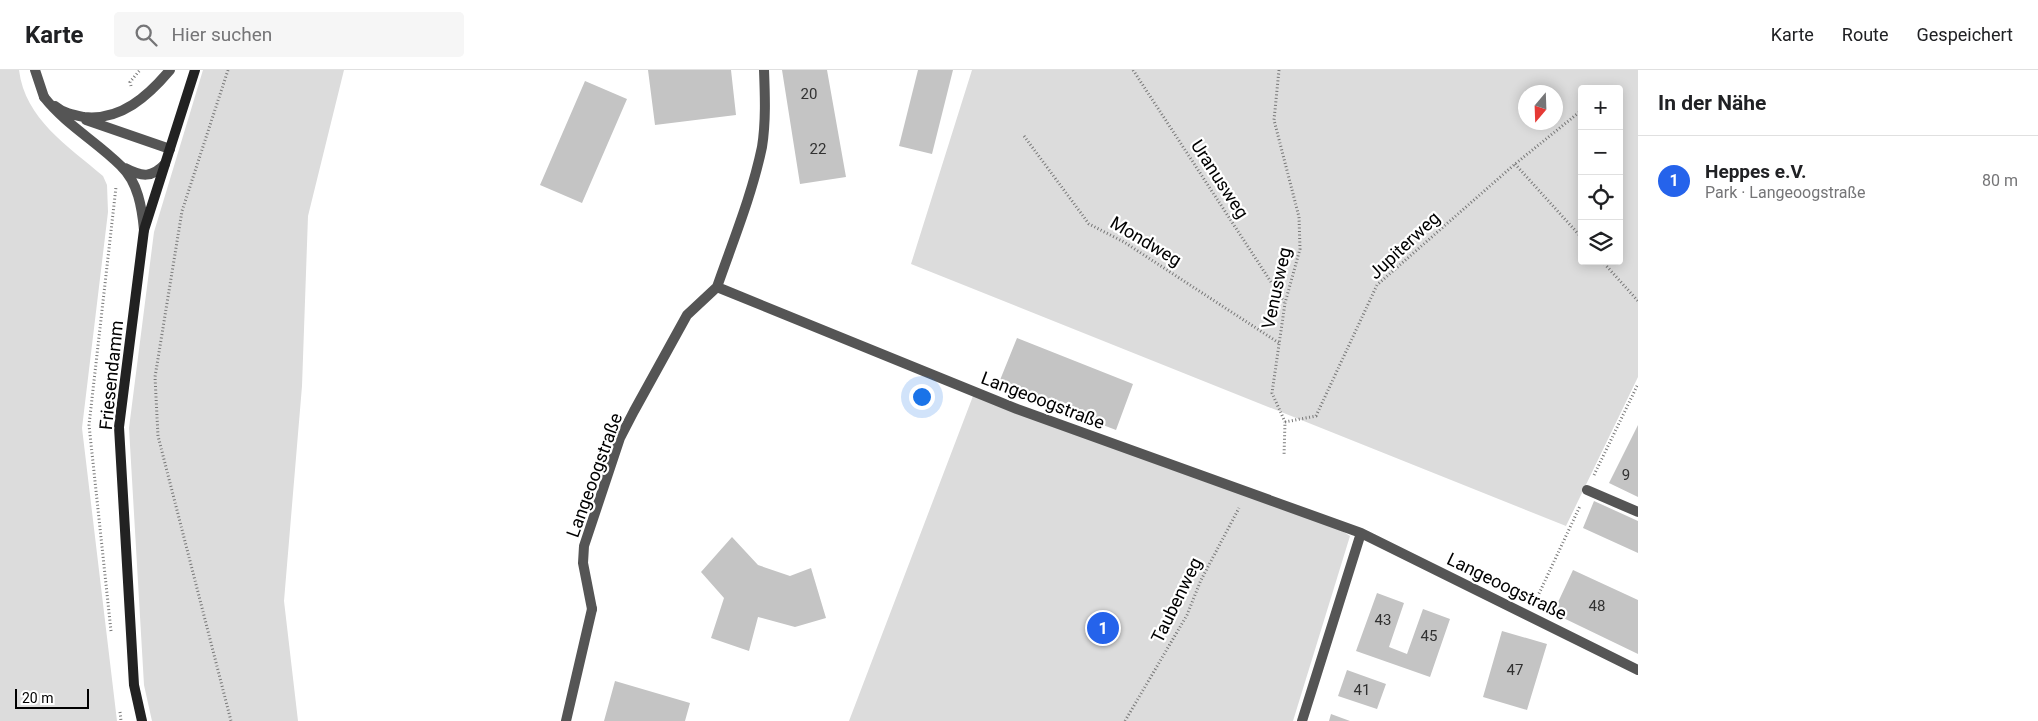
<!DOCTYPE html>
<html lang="de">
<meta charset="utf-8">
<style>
body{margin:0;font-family:Roboto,sans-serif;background:#f6f6f6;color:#202124}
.controls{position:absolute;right:15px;top:15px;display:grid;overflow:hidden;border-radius:5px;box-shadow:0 2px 12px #0003}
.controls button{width:45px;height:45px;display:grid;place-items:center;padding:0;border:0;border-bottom:1px solid #e0e0e0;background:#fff;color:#202124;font:25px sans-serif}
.compass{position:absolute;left:1518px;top:15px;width:45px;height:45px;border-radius:50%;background:#fff;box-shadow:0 2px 12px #0003;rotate:199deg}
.scale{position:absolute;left:15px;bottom:12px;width:74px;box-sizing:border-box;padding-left:5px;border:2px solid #000;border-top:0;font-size:14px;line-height:18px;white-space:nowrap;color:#000;-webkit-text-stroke:4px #fff;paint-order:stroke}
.you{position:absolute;left:921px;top:326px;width:18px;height:18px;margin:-12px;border:4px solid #fff;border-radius:50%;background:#1a73e8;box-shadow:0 0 0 8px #1a73e833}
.badge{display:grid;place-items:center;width:32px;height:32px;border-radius:50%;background:#2563eb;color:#fff;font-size:16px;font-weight:700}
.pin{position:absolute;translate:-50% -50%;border:2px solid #fff;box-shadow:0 1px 5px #0006}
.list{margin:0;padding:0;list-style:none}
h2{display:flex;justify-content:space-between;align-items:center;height:65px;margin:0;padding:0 20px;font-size:21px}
h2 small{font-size:16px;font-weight:400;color:#757577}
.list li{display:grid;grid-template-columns:32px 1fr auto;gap:15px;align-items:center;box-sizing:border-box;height:90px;padding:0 20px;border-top:1px solid #e0e0e0}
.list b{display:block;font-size:19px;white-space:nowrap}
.list p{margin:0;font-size:16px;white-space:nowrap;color:#757577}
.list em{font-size:16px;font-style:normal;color:#757577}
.icon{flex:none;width:28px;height:28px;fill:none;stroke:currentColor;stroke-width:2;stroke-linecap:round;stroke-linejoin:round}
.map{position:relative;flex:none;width:1638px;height:651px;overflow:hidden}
header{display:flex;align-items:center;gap:30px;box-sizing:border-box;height:70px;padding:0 25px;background:#fff;border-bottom:1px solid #e0e0e0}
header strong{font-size:24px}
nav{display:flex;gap:28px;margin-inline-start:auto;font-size:18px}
.search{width:350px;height:45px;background:#f6f6f6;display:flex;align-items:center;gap:12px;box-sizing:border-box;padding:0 18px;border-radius:5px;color:#757577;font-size:19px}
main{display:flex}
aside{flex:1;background:#fff}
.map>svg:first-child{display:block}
.green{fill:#dcdcdc;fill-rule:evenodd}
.building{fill:#c4c4c4}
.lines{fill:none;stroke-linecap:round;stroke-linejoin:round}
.path{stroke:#777;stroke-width:3;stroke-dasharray:1 2.5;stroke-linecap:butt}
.service{stroke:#555;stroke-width:10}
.minor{stroke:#555;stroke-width:10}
.secondary{stroke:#222;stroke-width:10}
.labels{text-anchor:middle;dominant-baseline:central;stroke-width:4.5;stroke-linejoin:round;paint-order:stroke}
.number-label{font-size:15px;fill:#313131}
.street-label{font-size:18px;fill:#000;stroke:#fff}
</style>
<header>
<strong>Karte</strong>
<div class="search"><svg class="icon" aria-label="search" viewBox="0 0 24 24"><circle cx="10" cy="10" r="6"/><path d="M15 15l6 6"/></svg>Hier suchen</div>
<nav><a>Karte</a><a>Route</a><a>Gespeichert</a></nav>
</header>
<main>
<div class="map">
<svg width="1638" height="651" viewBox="0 0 1638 651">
<rect width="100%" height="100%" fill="#fff"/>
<path class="green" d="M0,0H19C25,49 68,76 103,106L107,115L108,142L82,358L117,651H0Z
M203,0H344L308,146L302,316L284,531L298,651H152L144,615L129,358L154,162Z
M972,0H1638V307L1566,456L911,194ZM1582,19H1619V191H1582ZM1526,22H1556V52H1526Z
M973,326L1336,457L1350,466L1293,651H849Z"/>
<path class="building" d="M648,0H731L736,45L655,55Z
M782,0H827L846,107L800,114Z
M918,0H953L932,84L899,76Z
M585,11L627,29L582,133L540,115Z
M1017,268L1133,314L1116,360L998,315Z
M1638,355V427L1609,413Z
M1594,431L1638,451V483L1583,458Z
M732,467L758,495L790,506L811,498L826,548L795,557L758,547L749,581L711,568L724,528L701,502Z
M1573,500L1638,530V584L1553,543Z
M1377,523L1404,533L1389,577L1407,584L1423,539L1450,549L1430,607L1356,581Z
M1502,561L1547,574L1527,640L1483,627Z
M1347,600L1386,614L1377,639L1338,626Z
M615,611L690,633L685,651H604Z
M1331,644L1350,651H1329Z"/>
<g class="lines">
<path class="path" d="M228,0L182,141L155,307L158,366L231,651
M1133,0L1284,232
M1279,0L1274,50L1299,147L1300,179L1285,233L1272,323L1285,352L1284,386
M131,16L130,12L140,0
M1024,66L1089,154L1124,172L1279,273
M1515,94L1582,168
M1602,191L1638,231
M1285,352L1316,346L1377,215L1515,94L1582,40
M1594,405L1638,314
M1536,530L1580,436
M111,561L89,355L116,117
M120,642L121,651
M1125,651L1187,545L1201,510L1239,438"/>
<path class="service" d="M44,27C66,55 96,71 121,96C138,112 142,138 144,160
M55,36C63,43 74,45 84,47C121,51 148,26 170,0
M86,50L170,79
M125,98C142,107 152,108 165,94
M1587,420L1638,442
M566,651L592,539"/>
<path class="minor" d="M35,0L44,27
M764,0C765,25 766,52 762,77C752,125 733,171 717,217L1017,339L1361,463L1638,600
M592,539L583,493L584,476L620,368L634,341L687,245L717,217
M1302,651L1361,463"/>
<path class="secondary" d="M142,651L134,615L119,357L144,160L195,0"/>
</g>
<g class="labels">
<g class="number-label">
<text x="809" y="24">20</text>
<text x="818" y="79">22</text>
<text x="1626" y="405">9</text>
<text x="1597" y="536">48</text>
<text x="1383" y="550">43</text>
<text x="1429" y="566">45</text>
<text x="1515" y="600">47</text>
<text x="1362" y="620">41</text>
</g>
<g class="street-label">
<text transform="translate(1220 109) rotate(57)">Uranusweg</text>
<text transform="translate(1146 171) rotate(31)">Mondweg</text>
<text transform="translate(1404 175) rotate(-43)">Jupiterweg</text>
<text transform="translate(1276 218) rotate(-78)">Venusweg</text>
<text transform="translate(111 305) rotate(-84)">Friesendamm</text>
<text transform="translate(1043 330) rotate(21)">Langeoogstraße</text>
<text transform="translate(594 405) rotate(-70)">Langeoogstraße</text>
<text transform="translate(1507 516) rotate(26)">Langeoogstraße</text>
<text transform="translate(1176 530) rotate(-64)">Taubenweg</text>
</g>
</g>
</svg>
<div class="controls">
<button>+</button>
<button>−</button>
<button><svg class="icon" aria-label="locate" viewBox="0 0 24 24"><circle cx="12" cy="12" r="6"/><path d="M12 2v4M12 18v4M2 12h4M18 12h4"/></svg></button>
<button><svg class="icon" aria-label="layers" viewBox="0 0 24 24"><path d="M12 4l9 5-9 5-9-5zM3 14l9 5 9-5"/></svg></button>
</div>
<svg class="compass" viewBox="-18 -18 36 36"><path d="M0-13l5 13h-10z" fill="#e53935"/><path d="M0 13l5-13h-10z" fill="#757577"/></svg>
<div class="scale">20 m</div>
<div class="you"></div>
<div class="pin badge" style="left:1103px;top:558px">1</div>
</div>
<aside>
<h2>In der Nähe<small></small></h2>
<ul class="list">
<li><span class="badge">1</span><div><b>Heppes e.V.</b><p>Park · Langeoogstraße</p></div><em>80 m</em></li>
</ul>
</aside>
</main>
